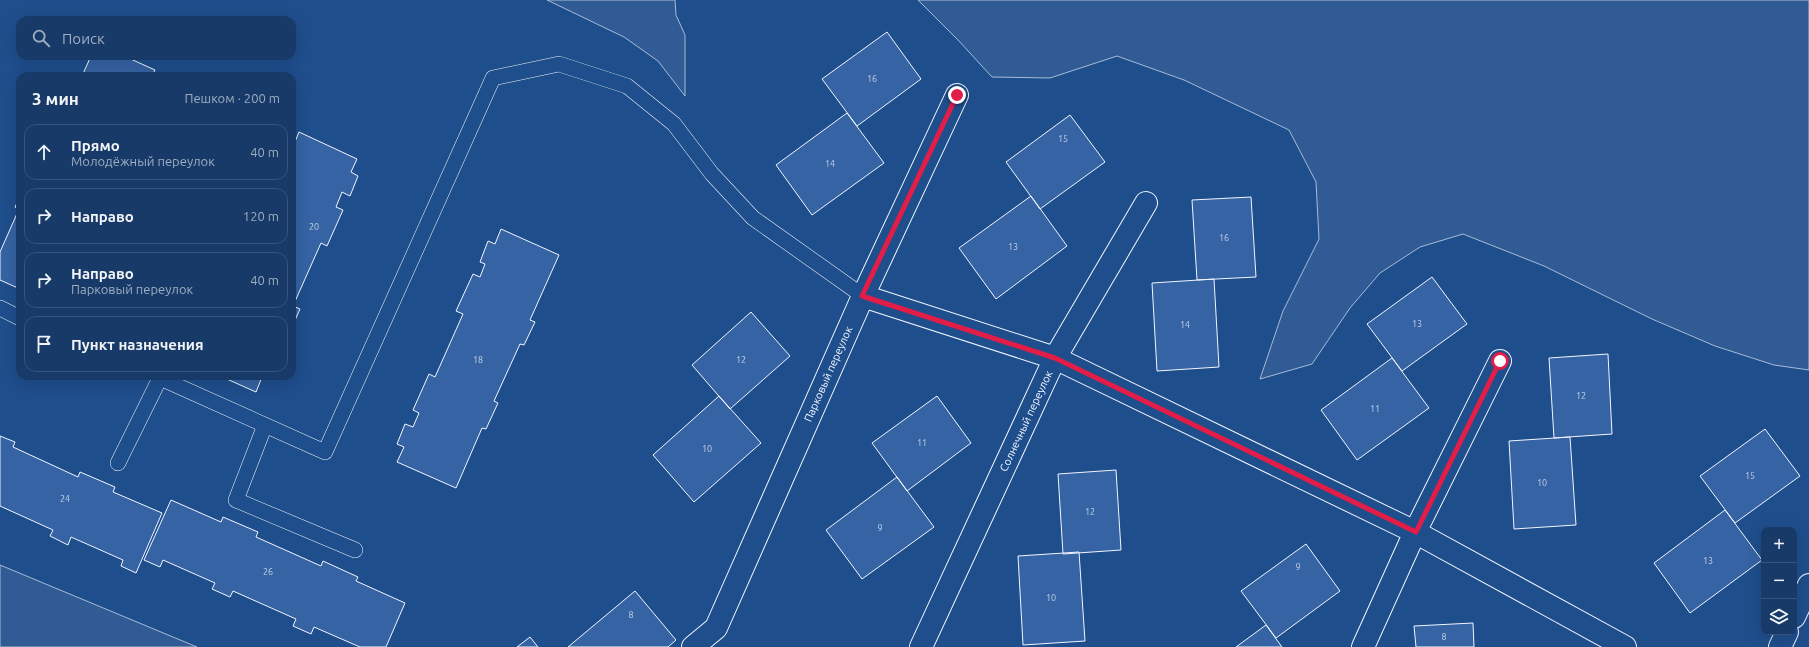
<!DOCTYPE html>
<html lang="ru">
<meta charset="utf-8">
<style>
body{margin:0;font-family:Ubuntu,sans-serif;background:#20416f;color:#f1f3f6}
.controls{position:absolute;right:12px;bottom:12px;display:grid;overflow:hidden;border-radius:8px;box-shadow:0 4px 16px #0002}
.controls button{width:36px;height:36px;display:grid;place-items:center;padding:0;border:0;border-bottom:1px solid #36547d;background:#173a69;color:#f1f3f6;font:20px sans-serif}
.stop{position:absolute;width:12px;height:12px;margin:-9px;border:3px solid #e11d48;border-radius:50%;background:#fff}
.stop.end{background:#e11d48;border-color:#fff;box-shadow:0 1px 4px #0008}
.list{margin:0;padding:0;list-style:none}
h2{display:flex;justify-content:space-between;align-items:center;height:52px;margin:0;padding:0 16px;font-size:17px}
h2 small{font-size:13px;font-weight:400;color:#9eadc0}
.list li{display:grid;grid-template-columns:26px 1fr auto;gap:12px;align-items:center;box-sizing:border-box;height:56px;margin:0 8px 8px;padding:0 8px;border:1px solid #36547d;border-radius:12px}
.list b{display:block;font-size:15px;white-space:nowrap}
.list p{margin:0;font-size:13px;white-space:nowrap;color:#9eadc0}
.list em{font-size:13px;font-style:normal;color:#9eadc0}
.icon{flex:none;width:22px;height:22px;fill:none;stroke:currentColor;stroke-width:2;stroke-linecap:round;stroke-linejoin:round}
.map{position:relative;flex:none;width:1809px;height:647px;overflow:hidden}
.search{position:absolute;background:#173a69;box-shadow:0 4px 16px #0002;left:16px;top:16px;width:280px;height:44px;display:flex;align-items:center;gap:10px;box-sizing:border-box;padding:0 14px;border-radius:12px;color:#9eadc0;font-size:15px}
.panel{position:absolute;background:#173a69;box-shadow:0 4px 16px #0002;left:16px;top:72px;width:280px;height:308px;border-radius:12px}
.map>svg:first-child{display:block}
.built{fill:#305b95;stroke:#a8bbd7}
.building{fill:#3563a3;stroke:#f2f6ff}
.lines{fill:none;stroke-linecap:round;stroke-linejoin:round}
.lane-casing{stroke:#f2f6ff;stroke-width:16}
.street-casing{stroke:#f2f6ff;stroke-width:24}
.lane{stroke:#1f4e8c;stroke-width:15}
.street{stroke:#1f4e8c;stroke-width:22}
.route{stroke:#e11d48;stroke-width:5}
.labels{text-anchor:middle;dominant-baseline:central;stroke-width:3;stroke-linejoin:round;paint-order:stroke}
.number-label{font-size:9px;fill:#c3d1e8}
.street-label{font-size:11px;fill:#f2f6ff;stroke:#1f4e8c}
</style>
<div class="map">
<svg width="1809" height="647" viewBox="0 0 1809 647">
<rect width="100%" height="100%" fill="#1f4e8c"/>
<path class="built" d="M547,0H675L676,15L685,35V96L658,61L624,37Z
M918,0H1809V370L1774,365L1715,346L1652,319L1544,266L1463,234L1420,247L1380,273L1350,308L1312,364L1260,379L1283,311L1319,239L1316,182L1289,130L1184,80L1117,56L1050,78L992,77L958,40Z
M0,565L197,647H0Z"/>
<path class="building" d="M887,32L921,79L857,126L822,79Z
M91,56H124L155,70L152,76H82Z
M847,113L884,163L812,215L776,165Z
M1070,115L1105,162L1040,209L1006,162Z
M299,132L357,159L351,172L358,176L350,196L342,192L336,207L343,210L327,246L321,243L293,306L300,309L292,327V149Z
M1031,196L1067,246L996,299L959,248Z
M20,197V289L0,280V252L19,209L15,207Z
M1251,197L1256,277L1197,280L1192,200Z
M501,229L559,255L530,320L535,322L524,345L520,344L494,401L498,403L486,429L482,428L456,488L397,462L404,447L397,444L405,424L413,427L419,413L413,410L429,374L435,377L463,314L456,311L473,274L480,277L485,264L480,262L488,241L495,244Z
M1432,277L1467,324L1402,371L1367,324Z
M1214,279L1219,367L1157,371L1152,283Z
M751,312L790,356L730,409L692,365Z
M1608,354L1612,434L1554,438L1549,358Z
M1392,358L1429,408L1357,460L1321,410Z
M220,376H270L268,379L262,377L256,392Z
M719,396L761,443L694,502L653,455Z
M937,396L971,443L907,491L872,443Z
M1765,429L1800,476L1735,523L1700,476Z
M0,436L15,442L13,447L78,477L80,472L115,487L113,492L162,513L136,573L121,566L123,560L71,537L68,545L50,536L53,530L0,506Z
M1570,437L1576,525L1514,529L1509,441Z
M1116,470L1121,550L1063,554L1058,474Z
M897,477L934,527L862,579L826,530Z
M171,500L221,522L223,517L258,532L256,537L321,566L323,561L358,577L356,581L405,603L386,647H360L314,627L311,634L293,626L296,619L233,591L230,597L212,589L215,583L163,560L160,567L144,560Z
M1725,510L1762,560L1690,613L1654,563Z
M1306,544L1340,591L1276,638L1241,591Z
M1079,552L1085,641L1023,645L1018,556Z
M635,591L676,640L668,647H568Z
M1473,623L1474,647H1416L1414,626Z
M1266,625L1282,647H1236Z
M530,637L538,647H517Z"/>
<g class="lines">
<g class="lane-casing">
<path id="lane" d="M0,308L20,318
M265,425L236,500L355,550
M118,463L160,378L325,452L493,78L559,64L627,86L674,124L712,174L753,218L863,296"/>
</g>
<g class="street-casing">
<path id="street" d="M863,296L1055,358L1415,532L1625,647
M1794,617L1809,585
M693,647L716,628L863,296L957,95
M921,647L1055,358L1146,203
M1363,647L1415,532L1500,361
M1780,647L1787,632"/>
</g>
<use href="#lane" class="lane"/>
<use href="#street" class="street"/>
</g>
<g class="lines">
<path class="route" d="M957,95L862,296L1055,358L1416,532L1500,361"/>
</g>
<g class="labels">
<g class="number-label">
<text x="872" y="79">16</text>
<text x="1063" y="139">15</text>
<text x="830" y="164">14</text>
<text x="314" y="227">20</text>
<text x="1224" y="238">16</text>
<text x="1013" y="247">13</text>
<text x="1417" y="324">13</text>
<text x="1185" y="325">14</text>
<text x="478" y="360">18</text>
<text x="741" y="360">12</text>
<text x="1581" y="396">12</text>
<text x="1375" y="409">11</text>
<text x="922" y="443">11</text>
<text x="707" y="449">10</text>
<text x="1750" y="476">15</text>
<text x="1542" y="483">10</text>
<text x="65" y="499">24</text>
<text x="1090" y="512">12</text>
<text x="880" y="528">9</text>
<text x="1708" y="561">13</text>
<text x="1298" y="567">9</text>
<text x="268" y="572">26</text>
<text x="1051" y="598">10</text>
<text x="631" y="615">8</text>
<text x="1444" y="637">8</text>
</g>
<g class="street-label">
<text transform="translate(828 374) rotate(-66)">Парковый переулок</text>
<text transform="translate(1026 421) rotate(-65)">Солнечный переулок</text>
</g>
</g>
</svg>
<div class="controls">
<button>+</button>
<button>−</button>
<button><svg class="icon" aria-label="layers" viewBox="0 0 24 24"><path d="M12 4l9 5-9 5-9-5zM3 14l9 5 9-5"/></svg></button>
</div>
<div class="stop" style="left:1500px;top:361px"></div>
<div class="stop end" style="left:957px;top:95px"></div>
<div class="search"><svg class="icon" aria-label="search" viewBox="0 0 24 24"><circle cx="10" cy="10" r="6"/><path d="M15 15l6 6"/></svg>Поиск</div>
<section class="panel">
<h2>3 мин<small>Пешком · 200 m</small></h2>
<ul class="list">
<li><svg class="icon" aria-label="ahead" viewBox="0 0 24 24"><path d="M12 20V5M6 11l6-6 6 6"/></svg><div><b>Прямо</b><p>Молодёжный переулок</p></div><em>40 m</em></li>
<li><svg class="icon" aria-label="right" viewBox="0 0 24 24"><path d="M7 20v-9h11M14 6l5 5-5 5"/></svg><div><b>Направо</b></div><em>120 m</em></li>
<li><svg class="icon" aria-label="right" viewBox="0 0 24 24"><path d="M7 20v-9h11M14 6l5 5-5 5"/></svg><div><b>Направо</b><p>Парковый переулок</p></div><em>40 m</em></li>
<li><svg class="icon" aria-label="arrive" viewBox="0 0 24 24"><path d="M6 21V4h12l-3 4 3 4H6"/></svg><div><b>Пункт назначения</b></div></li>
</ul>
</section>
</div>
